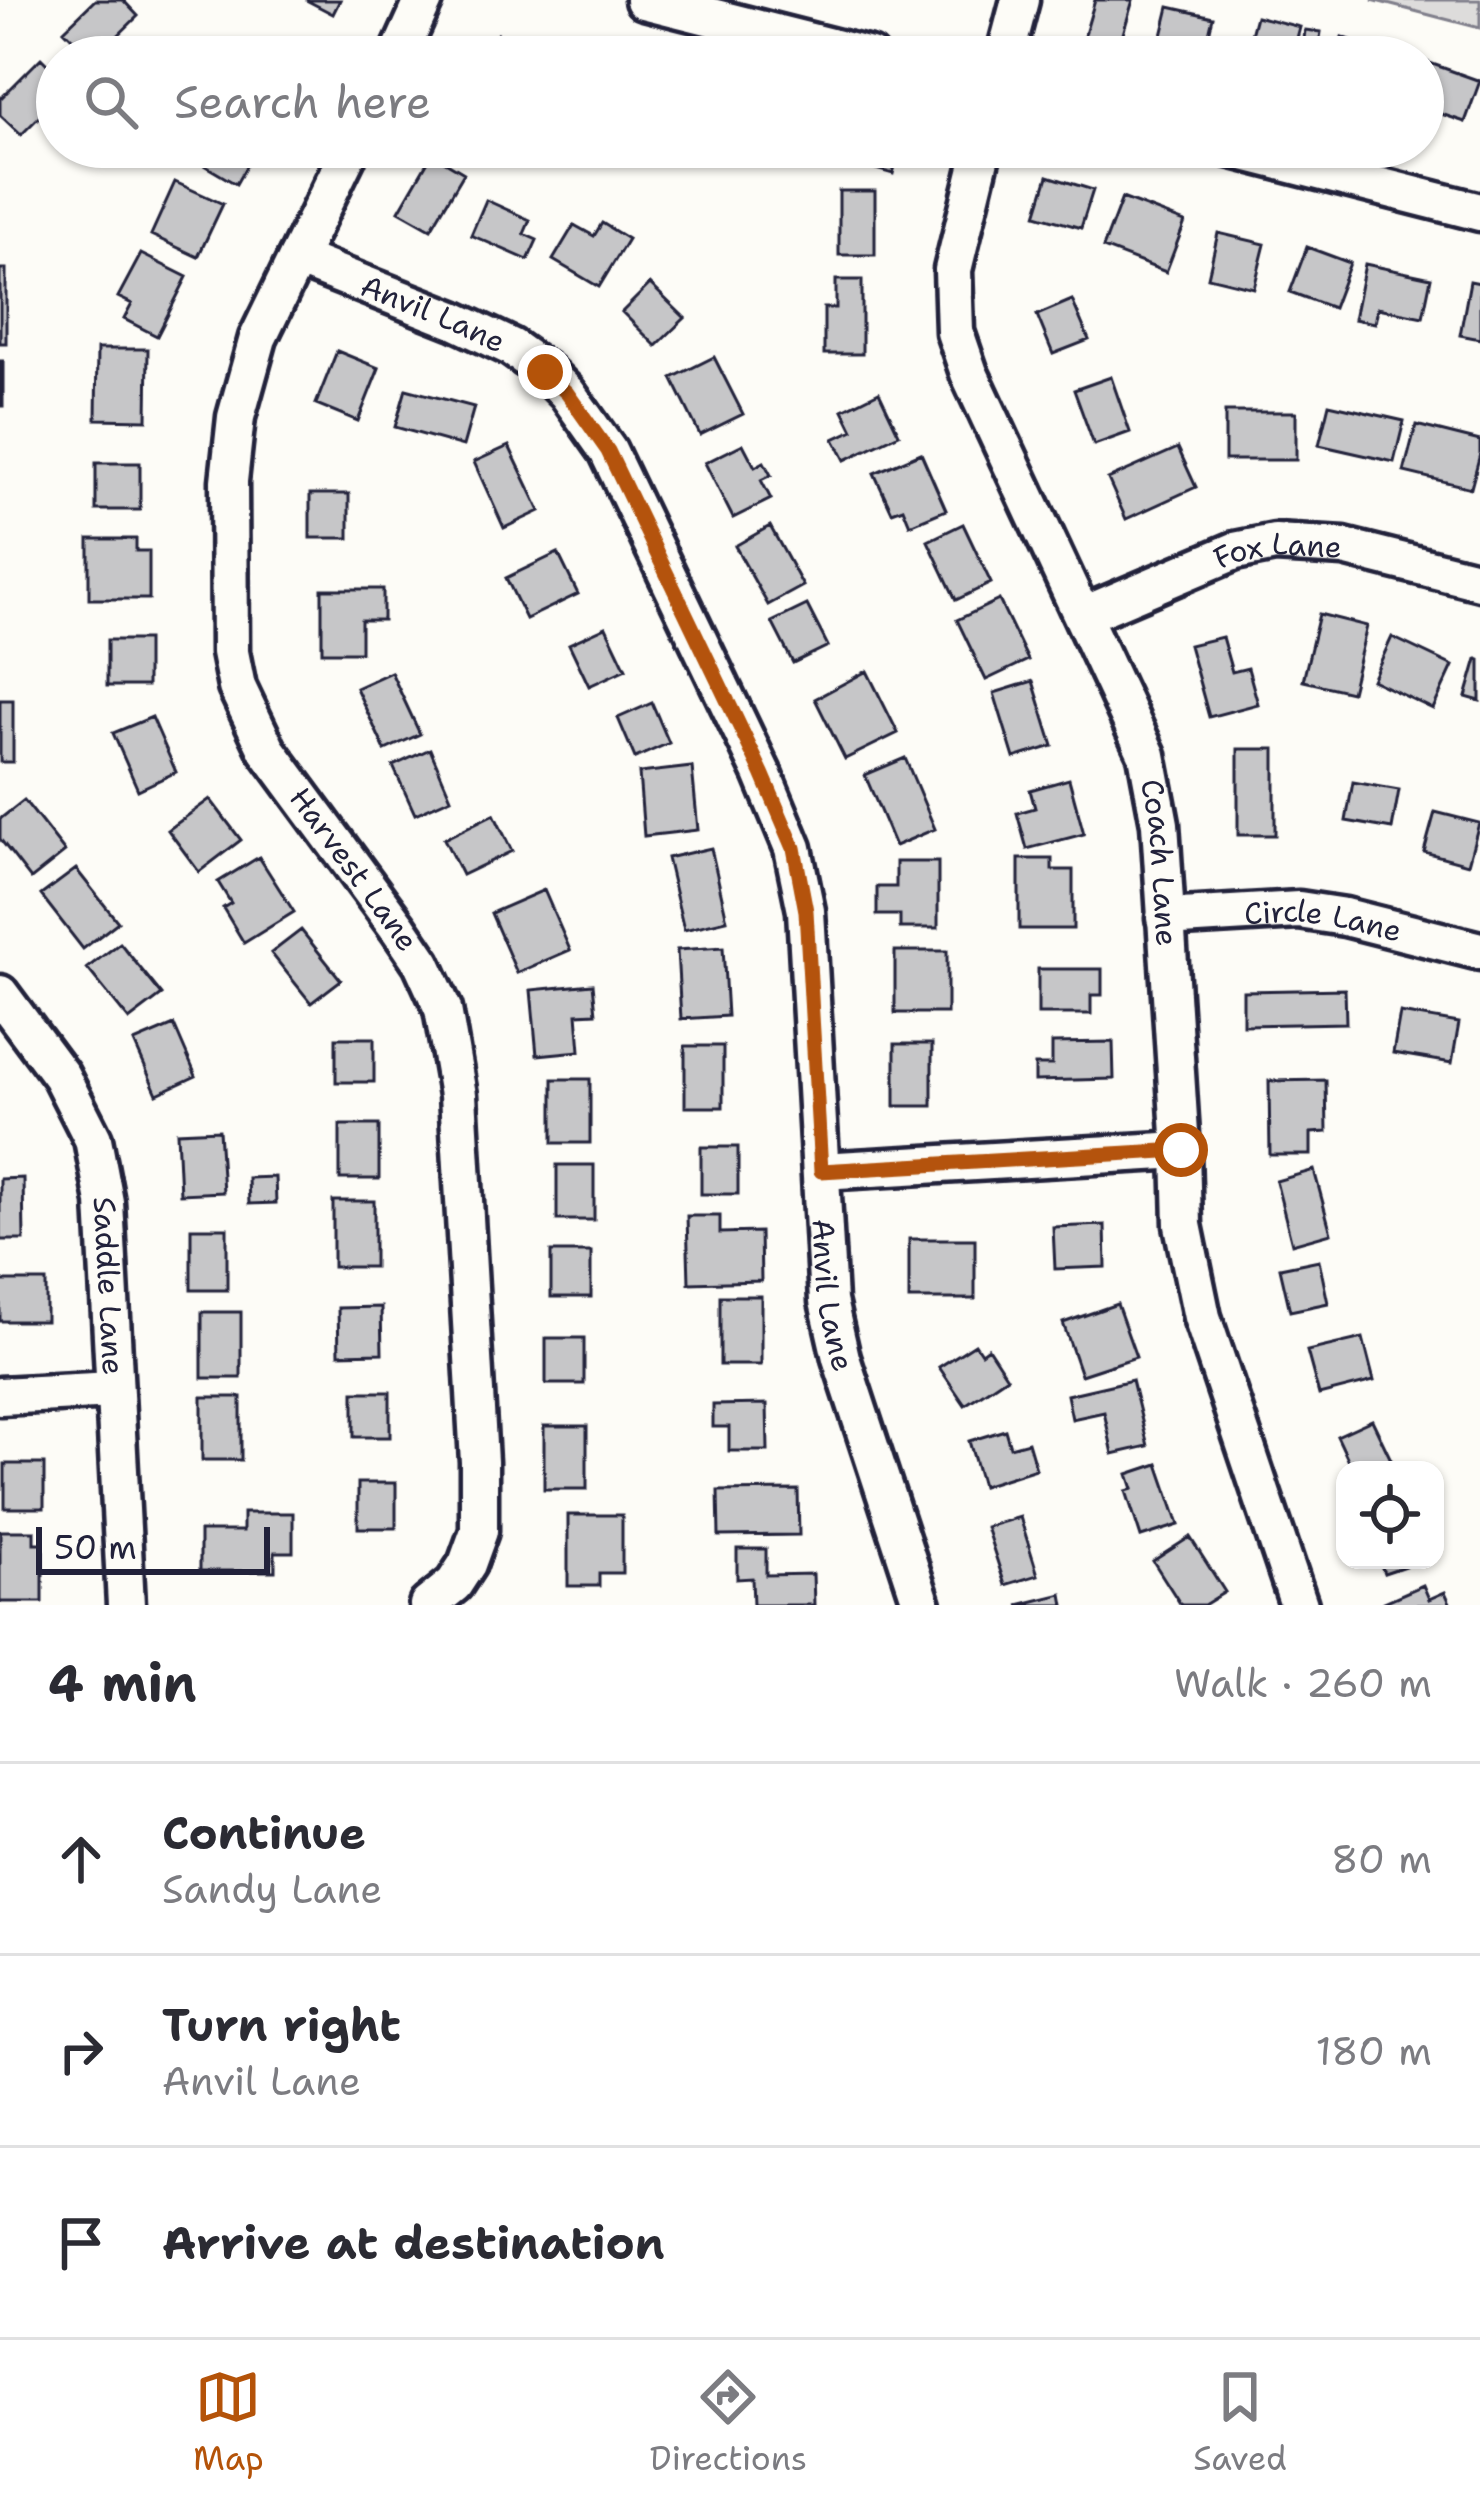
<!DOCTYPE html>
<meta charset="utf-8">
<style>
body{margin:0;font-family:"Shantell Sans",sans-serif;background:#f2f2f3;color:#2b2b33}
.controls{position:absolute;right:36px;bottom:36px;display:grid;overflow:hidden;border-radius:24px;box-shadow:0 3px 9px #0004}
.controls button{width:108px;height:108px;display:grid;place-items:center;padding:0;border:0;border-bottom:3px solid #e1e1e2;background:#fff;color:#2b2b33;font:60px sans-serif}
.scale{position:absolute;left:36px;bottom:30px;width:234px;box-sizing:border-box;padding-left:12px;border:6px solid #22223b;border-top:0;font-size:33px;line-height:42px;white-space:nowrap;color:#22223b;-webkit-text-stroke:9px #fdfcf7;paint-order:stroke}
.stop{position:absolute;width:36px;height:36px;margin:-27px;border:9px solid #b45309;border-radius:50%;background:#fff}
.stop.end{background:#b45309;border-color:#fff;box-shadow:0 3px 12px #0008}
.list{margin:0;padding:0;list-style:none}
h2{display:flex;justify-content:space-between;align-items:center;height:156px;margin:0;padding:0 48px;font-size:51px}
h2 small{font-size:39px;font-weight:400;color:#7c7c81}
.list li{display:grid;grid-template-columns:78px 1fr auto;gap:36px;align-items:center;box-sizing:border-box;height:192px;padding:0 48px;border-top:3px solid #e1e1e2}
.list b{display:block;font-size:45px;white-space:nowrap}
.list p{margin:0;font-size:39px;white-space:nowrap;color:#7c7c81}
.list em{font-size:39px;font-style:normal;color:#7c7c81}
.icon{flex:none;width:66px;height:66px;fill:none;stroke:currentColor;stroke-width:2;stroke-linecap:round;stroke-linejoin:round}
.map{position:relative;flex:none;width:1480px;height:1605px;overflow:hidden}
.search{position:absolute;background:#fff;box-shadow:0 3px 9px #0004;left:36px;right:36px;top:36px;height:132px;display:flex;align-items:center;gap:30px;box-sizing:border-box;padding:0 42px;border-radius:66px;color:#7c7c81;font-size:45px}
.sheet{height:732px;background:#fff}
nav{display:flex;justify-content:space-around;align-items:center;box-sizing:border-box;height:168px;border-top:3px solid #e1e1e2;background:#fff;font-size:33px;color:#7c7c81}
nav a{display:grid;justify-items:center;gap:6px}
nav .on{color:#b45309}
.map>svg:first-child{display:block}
.green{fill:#dddcdb;stroke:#807f8b;stroke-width:3}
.building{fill:#c6c6c8;stroke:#22223b;stroke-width:3}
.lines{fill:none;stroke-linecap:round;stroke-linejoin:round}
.minor-casing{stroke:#22223b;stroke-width:45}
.minor{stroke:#fdfcf7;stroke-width:36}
.route{stroke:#b45309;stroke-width:15}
.labels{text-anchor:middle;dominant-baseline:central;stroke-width:12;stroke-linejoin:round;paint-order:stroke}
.street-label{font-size:30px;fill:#22223b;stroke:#fdfcf7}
</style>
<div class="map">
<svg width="1480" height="1605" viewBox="0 0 1480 1605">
<rect width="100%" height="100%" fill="#fdfcf7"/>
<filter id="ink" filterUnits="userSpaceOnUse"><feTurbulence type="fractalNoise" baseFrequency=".00833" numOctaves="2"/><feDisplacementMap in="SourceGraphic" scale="24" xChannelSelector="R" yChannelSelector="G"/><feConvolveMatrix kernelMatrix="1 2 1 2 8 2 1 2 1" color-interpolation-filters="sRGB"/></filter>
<g filter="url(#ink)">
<path class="green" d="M1372,0H1480V28Z"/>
<path class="building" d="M95,0H123L138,16L96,57H91L64,30Z
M306,0H340L333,14Z
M1095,0H1133L1118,51L1083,41Z
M1169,7L1213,17L1204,55L1160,44Z
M1256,16L1300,27L1292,57H1245Z
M1305,30L1321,32L1317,57H1302Z
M498,34L528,55L526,57H482Z
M1342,37L1382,51L1380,57H1335Z
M41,58L57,74V99L21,135L0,115V99Z
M1424,61L1480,81L1465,122L1423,108Z
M205,147H257L236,184L197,161Z
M829,147H900L893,174L827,155Z
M432,154L464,173L431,229L399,211Z
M1048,176L1093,190L1081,228L1036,215Z
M175,182L223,204L198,257L151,235Z
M839,191H875V255H839Z
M1122,198L1185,222L1166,272L1103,248Z
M486,200L530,220L524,234L537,240L528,260L471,235Z
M602,223L628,239L599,287L553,260L574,225L594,236Z
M1218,233L1265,244L1254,288L1208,277Z
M1307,247L1350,263L1333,308L1290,292Z
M141,254L187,277L157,336L124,319L132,304L118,297Z
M1365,264L1431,278L1423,317L1378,308L1375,323L1354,319Z
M0,269H6V343H0Z
M836,280H862V354H824V308H836Z
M1470,281L1480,283V339L1460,335Z
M650,284L685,318L656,346L622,312Z
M1072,300L1089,340L1053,354L1037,315Z
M97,349H148L147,420L96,419Z
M337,351L379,368L358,421L316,404Z
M714,357L743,414L700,435L672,378Z
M0,361H3V406H0Z
M1111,377L1130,432L1094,445L1074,390Z
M406,389L474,407L463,446L395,427Z
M879,392L899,434L845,460L834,439L853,430L843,410Z
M1329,404L1404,421L1394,462L1319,445Z
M1225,412H1296V460H1225Z
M1416,425L1480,441V454L1471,488L1404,472Z
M743,444L755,467L764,462L771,475L761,480L771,499L733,518L705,463Z
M509,446L540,511L504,528L474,462Z
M1178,448L1196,487L1126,519L1108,479Z
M921,453L946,510L910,525L903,508L892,512L874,473Z
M96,463H140V510H96Z
M310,494H349V538H310Z
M963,524L991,583L956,600L928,541Z
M770,526L803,586L768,605L735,546Z
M89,539H136V551H149V599H89Z
M558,553L578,594L526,619L506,578Z
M322,589H383V620H361V652H322Z
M999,600L1028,660L986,680L957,620Z
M807,605L828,646L793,663L772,622Z
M1319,614L1367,626L1351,692L1303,681Z
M606,627L626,669L589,686L569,644Z
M1222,637L1232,672L1248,668L1258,704L1209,717L1189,645Z
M1392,637L1453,666L1433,709L1372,680Z
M107,640H147V686H107Z
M1477,659L1480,660V701L1466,697Z
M867,671L898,733L845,759L815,699Z
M391,672L420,734L385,750L356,688Z
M1033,681L1053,746L1014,758L994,693Z
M0,700H13V762H0Z
M652,703L669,743L635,758L618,718Z
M152,717L176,772L138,790L113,733Z
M430,749L451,798L415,814L393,766Z
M1238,749H1275V835H1238Z
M905,758L935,829L895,846L865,775Z
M692,767L698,830L644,836L639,773Z
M1069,779L1084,834L1027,849L1017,813L1035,808L1030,790Z
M1353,782L1399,790L1392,829L1346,821Z
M210,799L241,840L199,872L168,830Z
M24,800L65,852L31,879L0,839V819Z
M1435,812L1479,823L1468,864L1424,852Z
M494,814L512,851L462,875L444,839Z
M711,848L727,920L684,930L667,858Z
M259,857L294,912L244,943L223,908L231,903L218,882Z
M1019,859H1052V870H1073V929H1019Z
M896,862H938V928H900V915H877V887H896Z
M76,869L118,922L83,949L41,895Z
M544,890L570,950L517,973L491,913Z
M301,930L341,980L311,1003L271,953Z
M120,943L162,995L129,1020L87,968Z
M723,947L727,1016L681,1019L677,950Z
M895,951H947V1013H895Z
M1038,969H1102V995H1091V1014H1038Z
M593,984L596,1013L577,1014L580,1051L537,1055L531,990Z
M1345,989L1346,1023L1243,1025V991Z
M1400,1013L1459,1023L1452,1063L1393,1053Z
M174,1025L196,1076L157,1094L134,1042Z
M336,1038H374V1082H336Z
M1113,1042L1114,1079L1035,1081V1065H1052V1043Z
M895,1044H932V1106H895Z
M685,1046H723V1107H685Z
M553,1079H590V1143H553Z
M1326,1080L1327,1132L1311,1133V1155H1270L1269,1081Z
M340,1125H379V1179H340Z
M219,1130L223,1192L180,1194L177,1132Z
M701,1147H738V1194H701Z
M557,1165H594V1220H557Z
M1314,1170L1331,1233L1292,1244L1276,1181Z
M275,1177L276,1203L249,1204L248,1178Z
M23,1178L24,1240H0V1179Z
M333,1201H374V1267H333Z
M687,1216H720V1233L760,1232L761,1281L689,1283Z
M1105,1225L1106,1267L1055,1269L1053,1227Z
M191,1228H227V1290H191Z
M909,1239H975V1299H909Z
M551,1252H591V1297H551Z
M1319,1260L1328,1303L1290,1311L1280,1268Z
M0,1281H46V1321H0Z
M720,1296H761V1365H720Z
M1117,1304L1136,1357L1081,1375L1063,1323Z
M381,1307L382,1353L339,1354L338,1308Z
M202,1312H241V1378H202Z
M546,1338H584V1384H546Z
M1363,1338L1374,1381L1319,1395L1307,1351Z
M975,1344L981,1353L988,1348L1007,1377L965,1405L939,1367Z
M1132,1380L1148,1446L1113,1454L1104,1412L1072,1419L1067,1395Z
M354,1392H390V1437H354Z
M202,1397H241V1460H202Z
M767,1404L768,1451H729V1427H713V1405Z
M1372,1420L1396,1470H1353L1337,1436Z
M544,1426H587V1489H544Z
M1005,1430L1010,1447L1028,1442L1036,1469L982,1486L969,1441Z
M5,1464H44V1508H5Z
M1158,1464L1179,1525L1141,1537L1126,1491L1133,1489L1128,1474Z
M358,1483H396V1528H358Z
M798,1490L799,1535L719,1536L718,1491Z
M243,1513H293V1552H275V1571H200V1531H243Z
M568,1515H622V1573H599V1586H568Z
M1020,1517L1038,1575L1005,1585L986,1527Z
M0,1531H34V1543H43V1602H0Z
M1190,1537L1225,1592L1204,1605H1181L1153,1561Z
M737,1549H766V1575L813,1574L814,1605H753L752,1578L737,1579Z
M1379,1560H1423L1384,1573Z
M1423,1585L1429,1599L1445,1592L1451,1605H1385L1384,1602Z
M1062,1594L1064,1605H1018Z"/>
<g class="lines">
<g class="minor-casing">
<g id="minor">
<path d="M644,0L870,57"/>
<path d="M398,57L424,0"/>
<path d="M1005,57L1020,0"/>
<path id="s1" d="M351,147L258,338L236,417L229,481L230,652L237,687L267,750L399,929L422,963L443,1009L458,1095L479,1462V1531L467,1564L454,1584L428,1605"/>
<path id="s2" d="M983,147L953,270L955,332L969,373L1147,755L1160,824L1181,1150L1183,1225L1202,1317L1299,1605"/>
<path d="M1225,147L1480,212"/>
<path id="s3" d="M297,258L454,320L511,347L546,372L567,393L608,451L762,773L793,848L806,911L828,1301L841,1358L922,1605"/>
<path id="s4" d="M1084,615L1235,551L1275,543L1344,547L1480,581"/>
<path id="s5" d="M1165,918L1299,910L1345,917L1480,951"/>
<path id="s6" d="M0,994L61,1076L93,1139L105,1202L126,1605"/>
<path d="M821,1171L1181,1150"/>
<path d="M0,1396L113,1390"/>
</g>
</g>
<use href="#minor" class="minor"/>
</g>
</g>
<g class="lines" filter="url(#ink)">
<path class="route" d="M545,372L567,393L608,451L762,773L794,848L806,911L821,1171L1181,1150"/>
</g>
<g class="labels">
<g class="street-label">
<text stroke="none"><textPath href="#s3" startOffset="147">Anvil Lane</textPath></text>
<text stroke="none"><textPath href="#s4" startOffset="207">Fox Lane</textPath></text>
<text stroke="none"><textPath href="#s2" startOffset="762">Coach Lane</textPath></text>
<text stroke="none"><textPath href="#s1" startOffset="783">Harvest Lane</textPath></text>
<text stroke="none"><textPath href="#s5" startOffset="159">Circle Lane</textPath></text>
<text stroke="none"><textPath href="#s6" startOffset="321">Saddle Lane</textPath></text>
<text stroke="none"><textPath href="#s3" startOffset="1263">Anvil Lane</textPath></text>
</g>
</g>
</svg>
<div class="controls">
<button><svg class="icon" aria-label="locate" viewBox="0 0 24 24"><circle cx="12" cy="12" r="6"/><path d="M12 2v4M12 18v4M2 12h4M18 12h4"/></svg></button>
</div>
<div class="scale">50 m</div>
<div class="stop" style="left:1181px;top:1150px"></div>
<div class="stop end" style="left:545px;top:372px"></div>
<div class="search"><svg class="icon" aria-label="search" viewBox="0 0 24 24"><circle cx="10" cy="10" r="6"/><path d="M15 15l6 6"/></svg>Search here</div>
</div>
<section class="sheet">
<h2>4 min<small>Walk · 260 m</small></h2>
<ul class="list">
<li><svg class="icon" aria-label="ahead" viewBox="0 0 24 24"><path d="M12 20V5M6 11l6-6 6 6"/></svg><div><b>Continue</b><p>Sandy Lane</p></div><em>80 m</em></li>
<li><svg class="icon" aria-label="right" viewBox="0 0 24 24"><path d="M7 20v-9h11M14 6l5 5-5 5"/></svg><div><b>Turn right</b><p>Anvil Lane</p></div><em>180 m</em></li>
<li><svg class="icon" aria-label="arrive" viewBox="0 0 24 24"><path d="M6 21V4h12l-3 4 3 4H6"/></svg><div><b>Arrive at destination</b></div></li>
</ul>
</section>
<nav>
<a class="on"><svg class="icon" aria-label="map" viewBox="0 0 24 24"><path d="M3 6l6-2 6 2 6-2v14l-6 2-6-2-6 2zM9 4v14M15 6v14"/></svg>Map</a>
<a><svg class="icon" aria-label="directions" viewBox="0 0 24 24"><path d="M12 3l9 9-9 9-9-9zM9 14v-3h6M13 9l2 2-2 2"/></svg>Directions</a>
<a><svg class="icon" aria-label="saved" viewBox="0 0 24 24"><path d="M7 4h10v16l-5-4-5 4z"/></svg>Saved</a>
</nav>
